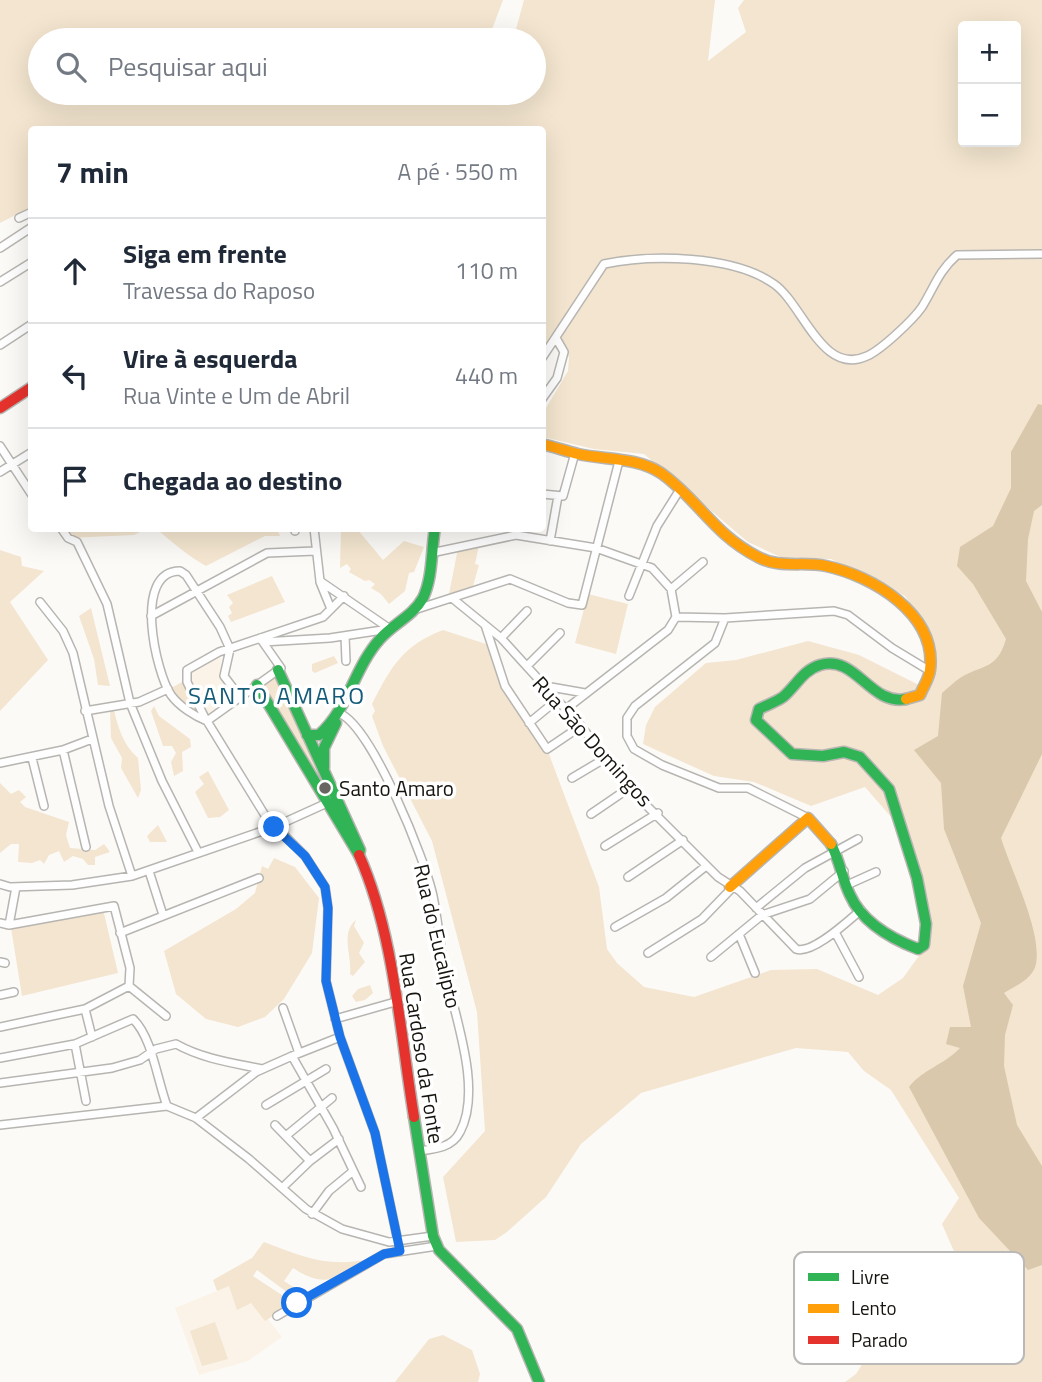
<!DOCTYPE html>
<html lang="pt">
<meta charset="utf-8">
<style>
body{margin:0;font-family:"Titillium Web",sans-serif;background:#f2f2f3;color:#1f2937}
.controls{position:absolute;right:21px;top:21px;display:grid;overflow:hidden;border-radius:7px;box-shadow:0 7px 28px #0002}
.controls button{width:63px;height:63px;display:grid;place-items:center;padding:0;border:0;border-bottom:2px solid #e0e1e3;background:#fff;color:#1f2937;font:35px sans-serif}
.stop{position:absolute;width:21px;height:21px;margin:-16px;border:5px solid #1a73e8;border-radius:50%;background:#fff}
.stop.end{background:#1a73e8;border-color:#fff;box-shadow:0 2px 7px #0008}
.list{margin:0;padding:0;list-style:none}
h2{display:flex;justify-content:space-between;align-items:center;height:91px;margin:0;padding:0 28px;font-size:30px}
h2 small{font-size:23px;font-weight:400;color:#747a83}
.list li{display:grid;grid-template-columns:46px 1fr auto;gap:21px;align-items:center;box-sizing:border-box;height:105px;padding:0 28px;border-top:2px solid #e0e1e3}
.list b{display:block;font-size:26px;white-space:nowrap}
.list p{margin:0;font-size:23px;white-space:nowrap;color:#747a83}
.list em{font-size:23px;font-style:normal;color:#747a83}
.icon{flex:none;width:38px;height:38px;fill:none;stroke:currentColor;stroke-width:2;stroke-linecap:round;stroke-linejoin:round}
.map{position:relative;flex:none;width:1042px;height:1382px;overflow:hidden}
.search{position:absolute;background:#fff;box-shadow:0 7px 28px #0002;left:28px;top:28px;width:518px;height:77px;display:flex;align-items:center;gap:18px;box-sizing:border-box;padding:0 24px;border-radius:38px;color:#747a83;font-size:26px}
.panel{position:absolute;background:#fff;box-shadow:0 7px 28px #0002;left:28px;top:126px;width:518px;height:406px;border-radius:7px}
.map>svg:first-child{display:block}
.built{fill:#fbf3e7}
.green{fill:#f3e5cf;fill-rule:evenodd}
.water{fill:#dac8ac}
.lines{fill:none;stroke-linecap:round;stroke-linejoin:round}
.street-casing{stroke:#b7b5b1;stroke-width:10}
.fast-casing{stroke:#b7b5b1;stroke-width:13}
.slow-casing{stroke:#b7b5b1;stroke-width:13}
.jam-casing{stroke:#b7b5b1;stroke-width:13}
.street{stroke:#fffefe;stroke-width:7}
.fast{stroke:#30b455;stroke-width:10}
.slow{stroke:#ff9f0a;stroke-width:10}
.jam{stroke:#e5322d;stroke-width:10}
.route{stroke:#1a73e8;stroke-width:9}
.poi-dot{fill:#686561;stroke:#fff;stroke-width:2.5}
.labels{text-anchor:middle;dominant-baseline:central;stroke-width:7;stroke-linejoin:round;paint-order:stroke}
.street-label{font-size:21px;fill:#181510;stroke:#fff}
.poi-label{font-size:21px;fill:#181510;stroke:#fff;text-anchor:start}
.quarter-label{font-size:24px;letter-spacing:2px;fill:#155c78;stroke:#fff}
.key{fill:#fff;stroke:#bab9b7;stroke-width:2}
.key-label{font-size:19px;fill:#181510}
</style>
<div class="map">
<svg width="1042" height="1382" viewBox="0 0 1042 1382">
<rect width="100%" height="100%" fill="#fcfaf7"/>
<path class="built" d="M218,655L221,658L220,677L235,698L207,714L189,681V671Z
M239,1282L282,1337L248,1361L199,1375L175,1308Z"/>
<path class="green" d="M0,0H503L488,40H40V93H534V40H513L524,0H715L708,61L746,32L738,8L744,0H1042V1382H845L856,1374L899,1306L971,1309L963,1272L942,1224L959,1198L891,1090L864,1071L848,1052L796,1048L641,1093L581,1144L546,1197L507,1232L495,1240L456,1242L443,1177L485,1131L477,1012L432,841L383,746L372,716L375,711L372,704C391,667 402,646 443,630L489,645L505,686L547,749L599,887L607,949L617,963L644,987L694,997L771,970L817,969L878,995L903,978L926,946L920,885L892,818L865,787L811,806L754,782L714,776L643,744L646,725L655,707L706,663L736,660L808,641L859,655L919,685L936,662L928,628L905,596L831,559H785L748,542L644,454L594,449L543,437V413L568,371L569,357L547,343L543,349L542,130H32L31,207L0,223ZM963,26H1016V142H963Z
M62,529H146L134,535L68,538Z
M157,529H277L280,536H265L206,566C191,558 170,541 157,529Z
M341,529H357L383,560L404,541L424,547L414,572L409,573L405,591L389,604L381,594L371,588L375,584L369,580L365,581L349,572L351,569L347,564L340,568Z
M459,543L479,545L475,564L479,565L473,586L449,594Z
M0,550L21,557L22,566L44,571L10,602L48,660L0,711Z
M272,576L285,602L231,622L228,616L232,613L229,607L233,603L227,595Z
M588,594L628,604L616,654L575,643Z
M91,608L110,686L98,685L94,659L79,616Z
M334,656L338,663L315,673L312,671V664Z
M276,677L328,791L326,792L262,686Z
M184,681L201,717L173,692L171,688Z
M154,706L159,716L190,739L191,747L182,752L183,771L174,776L171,762L176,753L172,746H163L151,711Z
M110,709L114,710C118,728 124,746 138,758L141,790L138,798L121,768L122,758L111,738Z
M208,771L229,810L220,817L208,818L195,792L204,784L199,777Z
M0,783L11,794L19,790L26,797L20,802L25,807L69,822L66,835L70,848L95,850L104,844L110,852L95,857V865H88L83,859L73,856L64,862L59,851L49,855L44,864L40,860L32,863L18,862L19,844H11L0,853Z
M158,825L167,842H150L147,836Z
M274,858L295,867L319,898L312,953L284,999L265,1017L238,1027L206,1019L176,994L164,951L236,909L255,893L262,866L268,869Z
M103,909L118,973L22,996L11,928Z
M356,920L354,926L364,943L359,953L365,962L353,976L350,974C352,955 340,933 356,920Z
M370,985L373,993L365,1000L356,1002L352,996L358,989Z
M264,1242C303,1257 331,1269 373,1258C341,1276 328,1291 293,1268L284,1281L307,1296L299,1301L257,1270L253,1276L294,1303L265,1321L251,1303L237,1310L229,1286L217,1291L213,1280L252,1258Z
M215,1322L228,1359L202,1366L190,1331Z
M443,1335L472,1350L480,1374L478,1382H395L429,1339Z"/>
<path class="water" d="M1038,404L1042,405V505L1034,511L1028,539L1026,581L1042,612V754L1001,838C1012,873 1042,931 1036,964C1033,979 1015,986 1004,993L1013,1005L1005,1035L1004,1066L1017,1125L1042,1166V1265L1028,1270L979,1218L909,1087C923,1069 944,1065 960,1048L946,1044L950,1027H971L963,986L981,923L944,829L941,783L914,750L938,736L942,693C948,688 954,682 960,678C983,664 997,670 1006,639L973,584L957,566L960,547L993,526L1011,488V452Z"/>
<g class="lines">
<g class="street-casing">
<path id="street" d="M19,218L32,212
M0,248L32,227
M0,282L32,262
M0,345L32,324
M542,358L604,264C651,254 733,255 774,284C803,304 822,377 867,356C881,350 913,320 922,307C935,286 938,272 957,255L1042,254
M542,399L557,378L564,352L556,338
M0,446L32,495
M0,472L32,452
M542,494L563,496L575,453
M61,528L68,538L77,542L107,604L130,703L162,781L198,852
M295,528V531
M314,528L320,581L390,629
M550,541L558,496
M431,553L516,535L596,548L652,568L671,589L676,617L668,630L566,709
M320,582L331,609
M671,589L703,562
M629,596L657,526L679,491
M452,598L501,638L581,726L629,788L718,877L740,891L796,949C812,955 848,921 861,910
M40,602L63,631L73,653L109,806L132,876
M417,609L510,579L568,603L582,605L619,461
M151,616L267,553L315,551
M676,617L725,618L834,611L848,615L892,648L930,671
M725,618L715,643L635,706L627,718V736L634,749L662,765L719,788H748L808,818
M485,625L505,686L547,749L581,726
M345,636L346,661
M260,638L281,668L207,721L266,817L305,856L325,887L328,908L326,981L340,1037L375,1133L400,1251
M501,638L527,611
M263,642L330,638L389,629
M527,666L560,633
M545,686L585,693
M85,711L139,702L168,689
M341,714C373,730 425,859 433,896C438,921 440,946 445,970C454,1015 483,1089 460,1132C452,1148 434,1149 419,1151
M206,720L187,682V670L219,652L323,617L344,596
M207,721C194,716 179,706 171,695C156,673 132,571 180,571L186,575L220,627L230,649L224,676L240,697
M529,723L557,700
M63,750L86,847
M32,758L44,806
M0,763L63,750L92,739
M572,778L604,759
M591,814L629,788
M605,846L658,813
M149,871L163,915
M628,877L683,840
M0,884L10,887L72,885L132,876L274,827L327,803
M847,885L876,872
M756,908L805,868L858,839
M0,923L9,925L114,906L130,968L129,986
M9,925L16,887
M615,927L666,898L706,866
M835,932L859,977
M120,933L259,878
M739,934L755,973
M648,953L702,919L732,888
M711,957L762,915L810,899L844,871
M0,962L5,963
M129,986L166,1016
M0,995L14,992
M283,1008L299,1053
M85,1009L92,1037
M335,1019L395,1002
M0,1027L85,1009L129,986
M340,1037L292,1056L333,1128L361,1187
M75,1044L86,1101
M0,1058L75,1044L133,1019C152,1037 157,1079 167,1106
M0,1083L112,1068L140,1060L156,1049L176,1044C203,1059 233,1063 262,1069
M266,1105L326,1069
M196,1118L256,1072L292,1056
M0,1125L167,1106L196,1118L249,1159L306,1209L342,1229L389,1242L433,1236
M275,1125L310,1161L282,1188
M287,1135L332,1098
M310,1161L339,1139
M312,1214L329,1191L352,1172
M277,1316L384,1254L437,1246"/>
</g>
<g class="fast-casing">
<path id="fast" d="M257,685L359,855L360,850L278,670
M307,735H319C349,708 354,668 380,639C393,624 413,616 423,598C433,577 431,551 435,528
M324,768V748L336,723
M831,844C840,861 842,879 850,895C862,922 892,939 918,949L924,945L926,924L917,878L889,789L860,757L844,752L823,756L792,754L756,720L759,709C767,705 776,702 783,697C796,686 803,670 820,665C856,654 870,706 906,699
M414,1117L433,1236L439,1250L517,1329L539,1382"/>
</g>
<g class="slow-casing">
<path id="slow" d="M542,444C554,447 566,451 578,454C606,460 636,457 661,473C698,499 713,534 758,557C780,569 802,561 826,566C873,576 937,614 930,670C929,679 923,687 920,695L906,699
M730,887L808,818L831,844"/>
</g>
<g class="jam-casing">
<path id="jam" d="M0,408L32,387
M359,855C394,933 400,1032 414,1117"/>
</g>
<use href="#street" class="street"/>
<use href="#fast" class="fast"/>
<use href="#slow" class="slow"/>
<use href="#jam" class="jam"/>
</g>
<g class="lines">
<path class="route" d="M274,827L305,856L325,887L328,908L326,981L340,1037L375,1133L400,1251L384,1254L297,1303"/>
</g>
<circle class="poi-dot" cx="325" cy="788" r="7"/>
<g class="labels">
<g class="street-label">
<text transform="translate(593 741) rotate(48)">Rua São Domingos</text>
<text transform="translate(438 936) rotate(77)">Rua do Eucalipto</text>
<text transform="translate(422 1048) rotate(81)">Rua Cardoso da Fonte</text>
</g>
<g class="poi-label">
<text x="339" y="788">Santo Amaro</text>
</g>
<g class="quarter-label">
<text x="277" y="695">SANTO AMARO</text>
</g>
</g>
<rect x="794" y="1252" width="230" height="112" rx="10" class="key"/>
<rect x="808" y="1273" width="31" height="8" fill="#30b455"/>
<rect x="808" y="1304" width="31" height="9" fill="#ff9f0a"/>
<rect x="808" y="1336" width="31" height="8" fill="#e5322d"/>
<g class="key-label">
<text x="851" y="1284">Livre</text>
<text x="851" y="1315">Lento</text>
<text x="851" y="1347">Parado</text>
</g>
</svg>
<div class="controls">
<button>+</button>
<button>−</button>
</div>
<div class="stop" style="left:297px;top:1303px"></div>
<div class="stop end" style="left:274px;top:827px"></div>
<div class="search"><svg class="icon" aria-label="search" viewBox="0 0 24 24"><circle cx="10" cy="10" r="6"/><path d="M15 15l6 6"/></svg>Pesquisar aqui</div>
<section class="panel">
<h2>7 min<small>A pé · 550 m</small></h2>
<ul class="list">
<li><svg class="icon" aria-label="ahead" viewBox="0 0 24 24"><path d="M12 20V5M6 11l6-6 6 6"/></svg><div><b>Siga em frente</b><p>Travessa do Raposo</p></div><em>110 m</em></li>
<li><svg class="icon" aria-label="left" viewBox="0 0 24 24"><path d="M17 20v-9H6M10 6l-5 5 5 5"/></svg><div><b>Vire à esquerda</b><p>Rua Vinte e Um de Abril</p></div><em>440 m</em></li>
<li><svg class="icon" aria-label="arrive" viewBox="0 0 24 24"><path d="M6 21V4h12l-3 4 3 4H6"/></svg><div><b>Chegada ao destino</b></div></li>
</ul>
</section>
</div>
